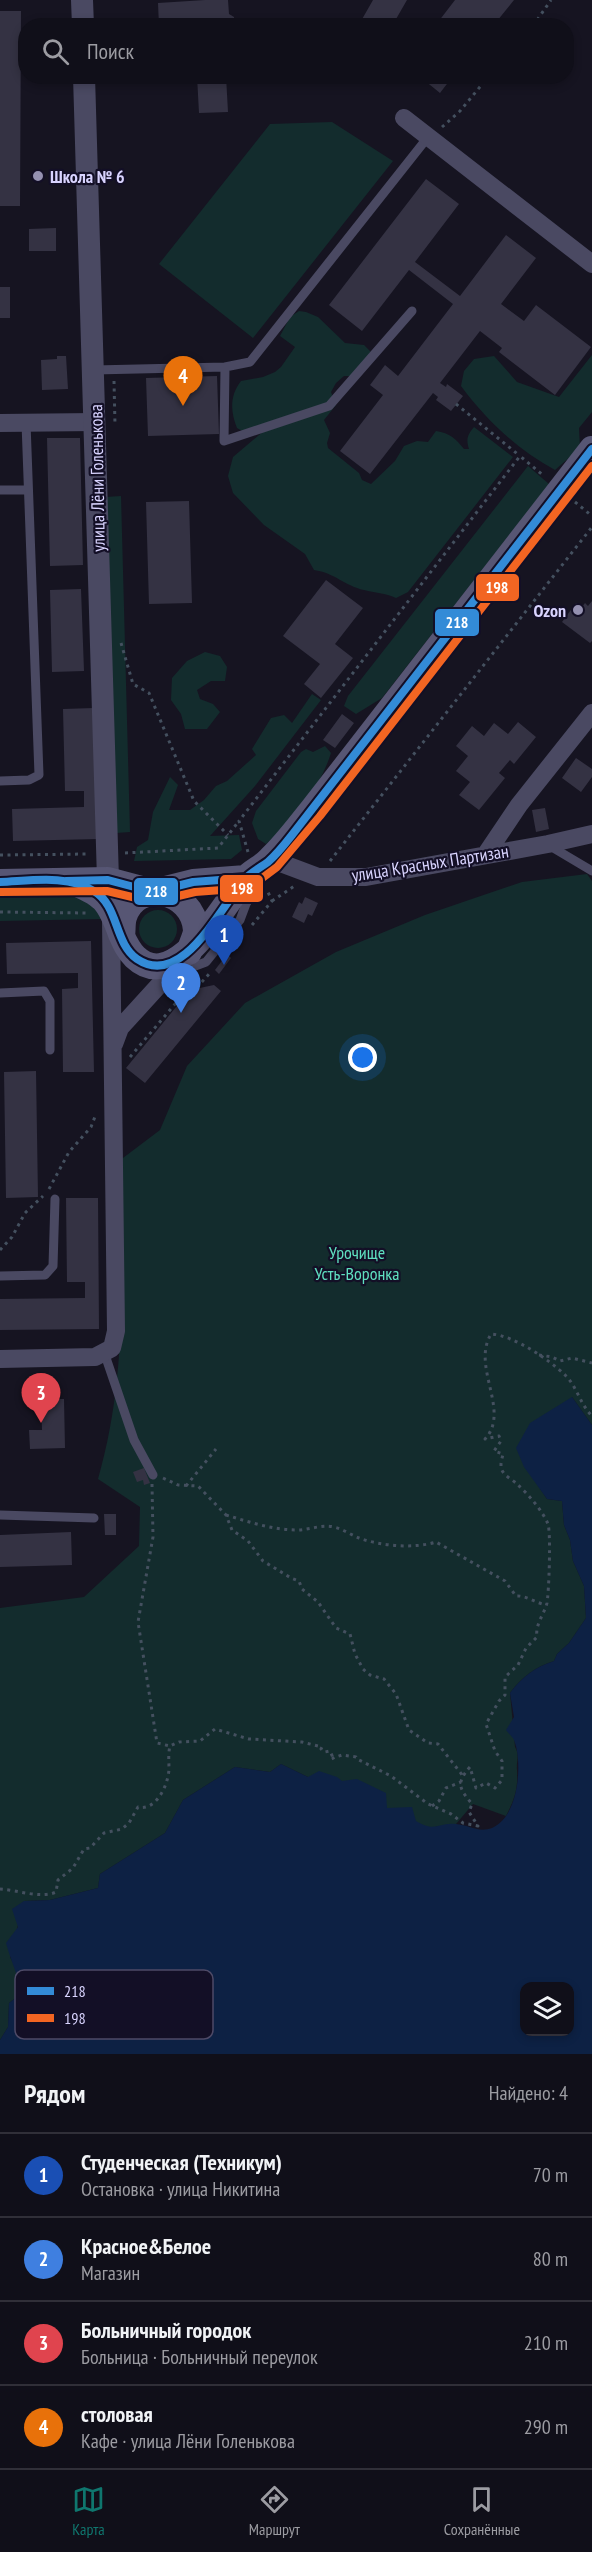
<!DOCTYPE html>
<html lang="ru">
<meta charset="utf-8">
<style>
body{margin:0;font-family:"PT Sans Narrow",sans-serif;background:#1e1d26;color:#f1f3f6}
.controls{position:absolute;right:18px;bottom:18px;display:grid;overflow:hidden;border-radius:12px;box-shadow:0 3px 9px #0003}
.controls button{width:54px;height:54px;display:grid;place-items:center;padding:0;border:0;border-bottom:2px solid #302f38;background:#100f19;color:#f1f3f6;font:30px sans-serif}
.you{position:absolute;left:363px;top:1058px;width:21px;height:21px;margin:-15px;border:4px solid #fff;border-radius:50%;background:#1a73e8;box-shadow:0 0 0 9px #1a73e833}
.badge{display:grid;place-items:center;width:39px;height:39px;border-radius:50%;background:#0f766e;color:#fff;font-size:20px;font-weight:700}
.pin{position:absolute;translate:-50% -50px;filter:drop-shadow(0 2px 3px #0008)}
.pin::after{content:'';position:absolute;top:32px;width:21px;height:18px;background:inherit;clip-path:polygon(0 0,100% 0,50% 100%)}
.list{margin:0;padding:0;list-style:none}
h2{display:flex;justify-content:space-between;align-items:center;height:78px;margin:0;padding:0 24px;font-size:26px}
h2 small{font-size:20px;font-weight:400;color:#9c9ca2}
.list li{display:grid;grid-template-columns:39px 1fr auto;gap:18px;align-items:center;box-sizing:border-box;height:84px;padding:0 24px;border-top:2px solid #302f38}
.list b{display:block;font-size:22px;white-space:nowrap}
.list p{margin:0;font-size:20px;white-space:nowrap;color:#9c9ca2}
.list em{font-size:20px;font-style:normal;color:#9c9ca2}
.icon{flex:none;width:33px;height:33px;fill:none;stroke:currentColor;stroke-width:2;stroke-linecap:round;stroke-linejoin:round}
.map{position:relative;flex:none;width:592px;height:2054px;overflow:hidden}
.search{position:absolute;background:#100f19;box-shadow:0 3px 9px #0003;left:18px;right:18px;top:18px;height:66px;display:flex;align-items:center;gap:15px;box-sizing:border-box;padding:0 21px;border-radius:24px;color:#9c9ca2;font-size:22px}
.sheet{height:414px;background:#100f19}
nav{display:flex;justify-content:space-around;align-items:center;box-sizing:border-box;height:84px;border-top:2px solid #302f38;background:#100f19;font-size:16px;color:#9c9ca2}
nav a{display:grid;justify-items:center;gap:3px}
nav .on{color:#0f766e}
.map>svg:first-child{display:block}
.green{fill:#132c2d}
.water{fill:#0d2144;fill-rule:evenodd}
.building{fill:#343243}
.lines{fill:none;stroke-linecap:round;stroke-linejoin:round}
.path{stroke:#44505f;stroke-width:3;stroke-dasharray:3 4.5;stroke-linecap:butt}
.service{stroke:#4a4962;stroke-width:9}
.minor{stroke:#4a4962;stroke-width:18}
.tertiary{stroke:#4a4962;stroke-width:22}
.secondary{stroke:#575674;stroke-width:26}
.bus-1-casing{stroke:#130f26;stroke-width:12}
.bus-2-casing{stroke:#130f26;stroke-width:12}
.bus-1{stroke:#338bd7;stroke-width:8}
.bus-2{stroke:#f26522;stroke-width:8}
.poi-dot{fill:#9591b1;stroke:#130f26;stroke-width:2}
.labels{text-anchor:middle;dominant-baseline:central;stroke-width:4.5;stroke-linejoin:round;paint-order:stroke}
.poi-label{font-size:18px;font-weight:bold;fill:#d9d4ff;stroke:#130f26;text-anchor:start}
.street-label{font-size:18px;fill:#d9d4ff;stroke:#130f26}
.park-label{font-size:18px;fill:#5fe0c0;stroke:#130f26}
.key{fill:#130f26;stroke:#4e4a67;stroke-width:1.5}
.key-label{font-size:16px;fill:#d9d4ff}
.line-badge{stroke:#130f26;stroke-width:2}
.badge-label{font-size:16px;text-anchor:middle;font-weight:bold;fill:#fff}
</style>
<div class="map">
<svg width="592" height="2054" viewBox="0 0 592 2054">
<rect width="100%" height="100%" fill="#161421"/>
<path class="green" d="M332,122L393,161L253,338L159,264L270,124Z
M299,311L306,312L318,317L345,343L364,345L371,352L354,376H344L336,383L331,392L336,405L324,420L330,433L327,443L328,448L359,473L362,480L371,484L395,461L404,446L417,441L428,442L436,431C450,433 456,439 464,449H469C466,440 467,435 474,427L513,457L408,592L396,598C385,593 375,593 364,590C345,586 335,573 314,570L305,554L264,525L233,493L228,476L233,457L265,430L244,432L237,428C230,411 230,395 241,381L263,377L275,372L281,367L295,347L280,336L290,317Z
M592,355V412L579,428L580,448L555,470C518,450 486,420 461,386L464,371L474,359L494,356L517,382L559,397Z
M528,466L549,484L382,698L356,714L344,706L348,696Z
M121,496L130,832L116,833L106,497Z
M205,652L220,656L227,667L225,681H211L197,690L200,699L213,704L220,712L207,729H185L181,714L171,700L172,678L187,661Z
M312,694L321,700L255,786L210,836L239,835L242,850L231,859L134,861L137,847L148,840L153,812L170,777L178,785L169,810H190L204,800L216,786L227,781L256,755L252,749L271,718L284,715L292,723Z
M325,746L331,753C320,788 294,820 266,844L258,839L252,823L256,811L301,752L306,749L313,752Z
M587,874L592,881V1425L572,1397L537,1484L547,1499L562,1501L564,1525L570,1540L573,1561L584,1586L586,1618L569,1643L557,1654L554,1661C535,1667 522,1677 510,1693L515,1747C520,1755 516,1762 517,1770C518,1790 515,1798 506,1816L473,1804L456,1824L428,1828L387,1808L342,1781L308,1777L281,1764L270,1772L235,1767L183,1800L165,1833L100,1874L98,1888L50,1900L24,1901L10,1957L17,1970L21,1994L9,2003L8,2027L0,2040V1608L84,1597L139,1546L140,1507L98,1479C128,1376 122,1267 119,1161L160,1130L187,1066L245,1003L336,952L425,915L522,882Z
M69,893L86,895L103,919L0,921V895Z
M139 929a19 19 0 1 1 38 0a19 19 0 1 1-38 0Z"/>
<path class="water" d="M572,1397L592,1425V2054H0V2040L8,2027L9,2003L21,1994C18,1973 11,1962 6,1943L18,1927L12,1909L24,1901L50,1900L98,1888L100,1874L165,1833L183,1800L235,1767L270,1772L281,1764L308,1777L319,1771L337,1777L342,1781L357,1779L386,1793L387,1808L412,1807L416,1821C436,1833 438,1822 456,1824C469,1825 478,1833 492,1828C519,1817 523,1762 514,1740C513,1737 508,1733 506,1730L514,1717L510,1693C522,1677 535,1667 554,1661L557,1654L569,1643L586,1618L584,1586L573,1561L570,1540L564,1525L562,1501L547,1499L524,1467L516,1448L530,1423ZM524,1986H570V2032H524Z"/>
<path class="building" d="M205,0H228L229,14L234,17L235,26H159L158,3Z
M373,0H407L392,26H369L361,21Z
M455,0H514L493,26H435Z
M0,11H21L20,206H0Z
M283,21V26H247V24Z
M197,76H226L228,112L199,113Z
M419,76H453L440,93Z
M426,179L459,204L415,262L460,296L506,235L536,258L501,304L524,321L536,305L591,347L555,395L499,352L502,348L480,331L440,383L446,387L447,384L463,396L451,411L436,400L438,397L433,393L370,474L340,451L383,395L370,385L385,365L398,376L453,304L409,270L362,331L329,305Z
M56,228V251H29V229Z
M0,287H10V318H0Z
M57,356H66L68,389L42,390L41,360L57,359Z
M217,376L219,434L148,436L146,378Z
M47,438H80L83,565L50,566Z
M189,501L192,603L149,604L146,502Z
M326,580L363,608L335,644L353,658L321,698L304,684L320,664L283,636Z
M81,589L84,671L52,672L50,590Z
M592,601V641L590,643L562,622L576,603L582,607L585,603L588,606Z
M94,708L98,839L13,841L12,809L84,807V791H65L63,709Z
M342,714L354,723L335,748L323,740Z
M518,722L536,737L514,764L510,760L499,773L505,778L479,810L459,795L470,782L456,771L468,756L456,746L472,726L484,736L494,723L508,734Z
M576,758L592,769V777L581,792L562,778Z
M545,808L549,829L536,832L532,810Z
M305,897L318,903L312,916L308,914L304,923L292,917L299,902L302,904Z
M91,941L94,1072H63L62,989L78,988V973L7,974L6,943Z
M227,954L231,958L219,974L215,970Z
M214,985L221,991L145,1083L126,1068L190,990Z
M36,1071L38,1197L6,1198L4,1072Z
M66,1198H98L99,1329L0,1330V1299L85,1298V1282H67Z
M41,1399H64L65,1448L30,1449L29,1430H42Z
M144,1468L150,1483L144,1485L143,1480L137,1482L133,1472Z
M104,1514H116V1535H105Z
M71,1532L72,1565L0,1567V1535Z"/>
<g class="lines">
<path class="path" d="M533,26L551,0
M442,127L460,111L489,76
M114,381L115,425
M456,404L520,456
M575,502L592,516
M121,643L133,684L149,693L194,801L228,835
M248,852L239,821L520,456L544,476
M125,853L218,848L239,821
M0,855L89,854
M330,861L592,527
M272,901L296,885
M0,912L88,913
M252,925L272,901L268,892
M130,1057L187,990L200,984L209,974
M49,1189L69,1152L91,1127L96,1114
M0,1250L12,1237L25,1213L43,1196
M539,1355L552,1357L560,1361L572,1358L592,1363
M163,1478L178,1485L198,1486L226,1515L232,1530L248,1541L263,1561L291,1578L299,1581L302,1589L318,1602L336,1628L350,1634L355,1654L363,1669L370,1675L384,1679L396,1694L409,1730L428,1743L438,1744L463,1776
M152,1484L153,1537L138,1622L157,1743L170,1746
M186,1486L216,1449
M226,1515C249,1522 273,1530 297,1530C310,1530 321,1524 334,1527C343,1529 351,1535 359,1538C381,1546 414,1549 436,1542L505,1581L516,1596C525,1595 536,1603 546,1605
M432,1806L439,1801L446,1788L461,1782
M0,1889C17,1890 41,1899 56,1892L58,1880L73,1868L84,1849L90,1848L104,1833L122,1829L129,1823L138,1807C156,1811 168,1786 169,1769C169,1761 168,1754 170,1746L179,1742L200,1741L215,1729L249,1739L302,1742L322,1747L321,1749L325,1752L330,1751L334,1760L333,1758L342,1755L356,1757L357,1759L391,1776L428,1804L451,1814L463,1823L478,1826L469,1812L472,1804C460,1789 455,1784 470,1767L476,1788L486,1783L495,1788L502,1780V1761L495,1751L486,1724L499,1701L505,1695V1677L518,1665L526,1648L537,1637C535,1624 544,1615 547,1603C549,1591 551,1533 548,1524C542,1510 528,1494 517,1484C513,1480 505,1476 503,1472C499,1466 502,1459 503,1454L494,1451L501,1441L499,1436L485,1439C511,1411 471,1367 491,1334C513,1335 550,1360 566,1376C577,1387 580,1404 592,1416"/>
<path class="service" d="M225,367L250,362L428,137
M94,370L225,367L224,441L329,406L412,311
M0,490H28
M0,781L29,780L39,775L26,423
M550,846L592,871
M177,965L190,968L206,962L240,920L246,904L264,875
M0,993L44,991L50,1001V1050
M0,1276L45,1275L53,1266L55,1199
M104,1352L134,1440L153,1475
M0,1515L94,1518"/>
<path class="minor" d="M404,118L592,264
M0,423L96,422
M486,854L519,805L592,713
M270,859L318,877H366L548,844L592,834
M114,1044L120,1028L181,961
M0,1359L95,1357L112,1348L116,1331L111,919"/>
<path class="tertiary" d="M82,0L83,26
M84,76L108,880"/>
<path class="secondary" d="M70,881C104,894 109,901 121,934C125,943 128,950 135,957C176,996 224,903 245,879C252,871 263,867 270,859C286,844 299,826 312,810L592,449
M0,882L108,880L153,892L193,882L246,878
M122,936C123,931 122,923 124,917C136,878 193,889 196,930C196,936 191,945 189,952"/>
<g class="bus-1-casing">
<path id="bus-1" d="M66,881L108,880L153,892L193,882L246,878
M0,882C29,881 68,874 94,891C119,906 114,943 137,959C183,990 221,905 246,878C252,872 261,867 268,862C277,854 285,844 292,835L592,449"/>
</g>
<g class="bus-2-casing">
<path id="bus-2" d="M0,892L107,891L153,902L195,892L249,888L277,867L320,816L592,466"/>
</g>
<use href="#bus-1" class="bus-1"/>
<use href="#bus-2" class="bus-2"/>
</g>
<g class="poi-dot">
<circle cx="38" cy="176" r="6"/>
<circle cx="578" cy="610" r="6"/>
</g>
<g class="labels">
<g class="poi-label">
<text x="50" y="176">Школа № 6</text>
<text x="566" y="610" text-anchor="end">Ozon</text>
</g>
<g class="street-label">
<text transform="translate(97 478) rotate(-91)">улица Лёни Голенькова</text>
<text transform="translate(430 863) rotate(-9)">улица Красных Партизан</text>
</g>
<g class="park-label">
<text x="357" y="1252">Урочище<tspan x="357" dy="21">Усть-Воронка</tspan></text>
</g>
</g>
<rect x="15" y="1970" width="198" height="69" rx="9" class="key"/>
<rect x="27" y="1987" width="27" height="8" fill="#338bd7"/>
<rect x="27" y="2014" width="27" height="8" fill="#f26522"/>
<g class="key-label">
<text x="64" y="1997">218</text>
<text x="64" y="2024">198</text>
</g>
<g class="line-badge">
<rect x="475" y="573" width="45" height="29" rx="6" fill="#f26522"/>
<rect x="434" y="608" width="46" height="29" rx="6" fill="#338bd7"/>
<rect x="219" y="874" width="45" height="29" rx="6" fill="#f26522"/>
<rect x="133" y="877" width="46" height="29" rx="6" fill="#338bd7"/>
</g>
<g class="badge-label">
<text x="497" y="593">198</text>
<text x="457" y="628">218</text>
<text x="242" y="894">198</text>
<text x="156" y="897">218</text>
</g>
</svg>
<div class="controls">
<button><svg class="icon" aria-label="layers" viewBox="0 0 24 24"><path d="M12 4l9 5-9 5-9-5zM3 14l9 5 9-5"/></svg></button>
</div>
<div class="you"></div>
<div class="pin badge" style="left:224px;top:965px;background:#1a4fb4">1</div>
<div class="pin badge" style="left:181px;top:1013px;background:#3f7fe0">2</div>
<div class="pin badge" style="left:41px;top:1423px;background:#e0444e">3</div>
<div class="pin badge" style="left:183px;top:406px;background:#e8710a">4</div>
<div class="search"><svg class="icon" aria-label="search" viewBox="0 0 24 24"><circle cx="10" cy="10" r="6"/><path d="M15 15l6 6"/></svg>Поиск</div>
</div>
<section class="sheet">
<h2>Рядом<small>Найдено: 4</small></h2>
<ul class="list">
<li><span class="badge" style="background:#1a4fb4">1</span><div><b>Студенческая (Техникум)</b><p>Остановка · улица Никитина</p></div><em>70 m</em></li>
<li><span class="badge" style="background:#3f7fe0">2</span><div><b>Красное&amp;Белое</b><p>Магазин</p></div><em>80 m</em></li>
<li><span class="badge" style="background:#e0444e">3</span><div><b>Больничный городок</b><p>Больница · Больничный переулок</p></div><em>210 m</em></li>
<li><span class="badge" style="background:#e8710a">4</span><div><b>столовая</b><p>Кафе · улица Лёни Голенькова</p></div><em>290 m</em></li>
</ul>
</section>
<nav>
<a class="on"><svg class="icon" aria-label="map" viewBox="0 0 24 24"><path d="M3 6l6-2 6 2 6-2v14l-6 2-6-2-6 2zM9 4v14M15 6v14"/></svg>Карта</a>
<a><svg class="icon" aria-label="directions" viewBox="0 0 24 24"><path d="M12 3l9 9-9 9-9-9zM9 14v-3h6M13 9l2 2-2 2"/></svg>Маршрут</a>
<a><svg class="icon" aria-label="saved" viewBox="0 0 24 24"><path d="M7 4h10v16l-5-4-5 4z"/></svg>Сохранённые</a>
</nav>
